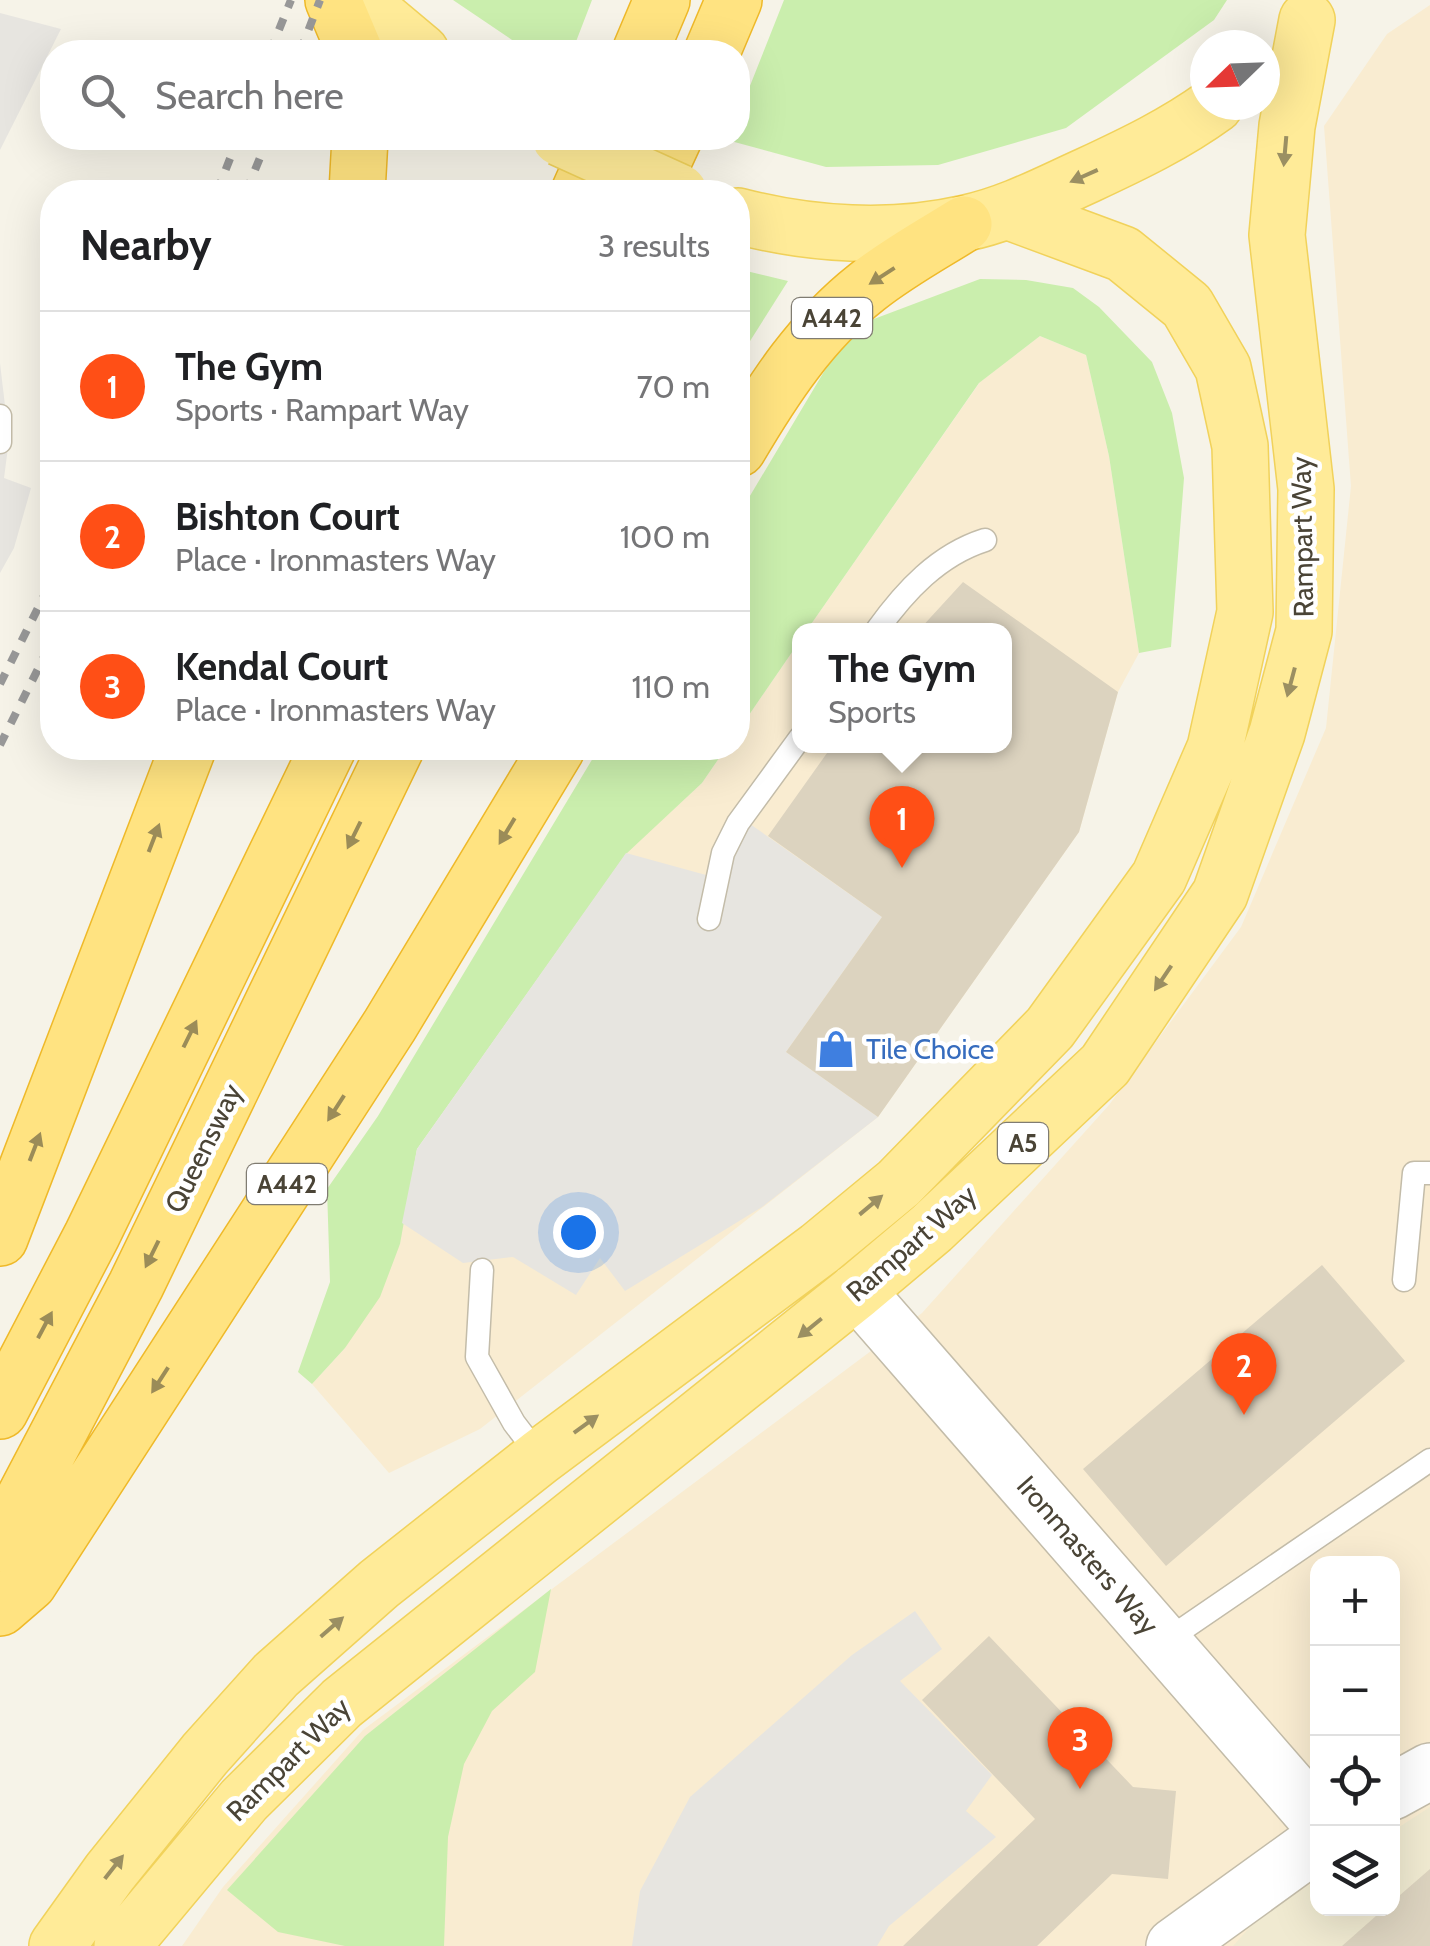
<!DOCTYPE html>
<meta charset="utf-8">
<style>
body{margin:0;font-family:Cabin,sans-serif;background:#f2f2f2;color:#202124}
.controls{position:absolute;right:30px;bottom:30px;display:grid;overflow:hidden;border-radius:20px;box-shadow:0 10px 40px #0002}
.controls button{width:90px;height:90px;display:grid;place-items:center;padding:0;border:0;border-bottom:2px solid #e0e0e0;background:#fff;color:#202124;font:50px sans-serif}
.compass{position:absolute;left:1190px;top:30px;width:90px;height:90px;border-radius:50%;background:#fff;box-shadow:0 10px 40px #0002;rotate:247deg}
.you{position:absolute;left:578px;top:1232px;width:35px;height:35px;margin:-25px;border:8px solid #fff;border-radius:50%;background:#1a73e8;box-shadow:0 0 0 15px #1a73e833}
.badge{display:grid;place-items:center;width:65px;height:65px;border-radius:50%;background:#ff4f16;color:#fff;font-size:32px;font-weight:700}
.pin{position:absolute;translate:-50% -82px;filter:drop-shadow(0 2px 5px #0008)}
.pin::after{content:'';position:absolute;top:52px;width:35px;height:30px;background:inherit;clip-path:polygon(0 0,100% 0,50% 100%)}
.popup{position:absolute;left:792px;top:623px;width:220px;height:130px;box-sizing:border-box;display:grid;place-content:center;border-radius:20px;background:#fff;filter:drop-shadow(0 2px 8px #0005);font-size:32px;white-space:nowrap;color:#757577}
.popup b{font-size:38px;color:#202124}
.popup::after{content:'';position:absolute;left:50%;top:100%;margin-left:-20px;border:20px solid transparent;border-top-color:#fff}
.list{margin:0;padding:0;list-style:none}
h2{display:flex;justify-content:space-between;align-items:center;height:130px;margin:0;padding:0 40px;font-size:42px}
h2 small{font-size:32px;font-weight:400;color:#757577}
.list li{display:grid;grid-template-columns:65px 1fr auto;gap:30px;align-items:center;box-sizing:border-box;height:150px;padding:0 40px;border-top:2px solid #e0e0e0}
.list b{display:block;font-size:38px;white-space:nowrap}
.list p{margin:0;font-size:32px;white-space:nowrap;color:#757577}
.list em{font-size:32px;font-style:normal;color:#757577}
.icon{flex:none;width:55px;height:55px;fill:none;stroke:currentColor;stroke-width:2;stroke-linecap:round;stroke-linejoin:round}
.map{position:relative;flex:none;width:1430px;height:1946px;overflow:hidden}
.search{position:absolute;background:#fff;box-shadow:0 10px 40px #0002;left:40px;top:40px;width:710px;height:110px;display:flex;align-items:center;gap:25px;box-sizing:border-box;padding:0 35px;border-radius:40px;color:#757577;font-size:38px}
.panel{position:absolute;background:#fff;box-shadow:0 10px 40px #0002;left:40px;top:180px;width:710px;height:580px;border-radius:40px}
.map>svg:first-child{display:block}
.commercial{fill:#f9ecd1;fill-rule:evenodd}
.education{fill:#f0ead1}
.green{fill:#caeead}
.parking{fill:#e7e5e0}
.building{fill:#dcd3bf}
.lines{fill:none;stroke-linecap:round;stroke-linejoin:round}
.service-casing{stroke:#c3bca9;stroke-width:25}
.tertiary-casing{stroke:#c3bca9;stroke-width:58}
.primary-casing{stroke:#f1d25b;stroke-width:58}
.trunk-casing{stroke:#efb929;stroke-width:58}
.service{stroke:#fff;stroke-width:22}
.tertiary{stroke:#fff;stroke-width:55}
.primary{stroke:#ffeb98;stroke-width:55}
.trunk{stroke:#ffe381;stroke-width:55}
.rail{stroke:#989898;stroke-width:8;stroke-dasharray:12 12;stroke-linecap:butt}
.primary-bridge-casing{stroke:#f1d25b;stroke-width:58;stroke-linecap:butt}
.primary-bridge{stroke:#ffeb98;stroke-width:55}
.oneway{fill:#9b8f62}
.oneway2{fill:#9b8c58}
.labels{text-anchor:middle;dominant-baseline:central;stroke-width:9;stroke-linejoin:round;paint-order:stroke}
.shield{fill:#fff;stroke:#807c72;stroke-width:2.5}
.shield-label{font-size:25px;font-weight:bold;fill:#4a4436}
.street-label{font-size:28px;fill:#4a4436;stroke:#fff}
.shop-label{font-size:28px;fill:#366cbe;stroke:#fff;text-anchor:start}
</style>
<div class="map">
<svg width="1430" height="1946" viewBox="0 0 1430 1946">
<rect width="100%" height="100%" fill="#f6f3e8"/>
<path class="commercial" d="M1430,5V1946H182L223,1887L363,1730L922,1313L1109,1105L1241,927L1326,728L1351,486L1324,126L1387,34ZM1318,1564H1392V1908H1318Z
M1040,336L1086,355L1109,456L1139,653L1118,692L1079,832L878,1117L480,1429L389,1473L312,1384L345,1348L400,1244L402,1223L626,853L702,783L726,748H738V731L799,642L800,746H1004V630H807L980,382Z"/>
<path class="education" d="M1430,1807V1946H1233L1257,1919L1317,1880L1318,1908H1392L1393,1831Z"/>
<path class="green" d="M453,0H592L572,52H530Z
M784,0H1227L1214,20L1066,128L938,165L826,167L727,140L738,138V116Z
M738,269L788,281L738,360Z
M980,279L1026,280L1073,288L1099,307L1152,362L1172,413L1184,478L1171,647L1139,653L1109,456L1086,355L1040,336L979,383L807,630H800L799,642L738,731V516L850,328Z
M599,748H726L702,783L626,854L417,1149L400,1244L380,1297L345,1348L312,1384L298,1372L330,1282L327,1189L378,1116Z
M551,1589L535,1672L492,1711L464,1764L448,1837L444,1946H345L278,1932L227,1890L365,1736Z"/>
<path class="parking" d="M0,13L61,29L0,150Z
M0,363L9,440L4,478L31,488L14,548L0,573Z
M750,824L882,917L786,1052L878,1117L762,1207L625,1291L600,1258L576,1295L513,1257L463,1263L402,1223L417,1149L626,853L717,878Z
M915,1611L942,1649L900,1681L992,1775L966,1811L996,1837L889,1926L877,1946H632L640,1891L690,1797L852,1655Z"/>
<path class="building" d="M963,582L1118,692L1079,832L878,1117L786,1052L882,917L768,836L832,746H1004V630H919Z
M1322,1265L1405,1361L1166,1566L1083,1469Z
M989,1636L1133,1787L1176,1791L1168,1879L1112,1874L1037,1946H903L1035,1819L922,1700Z
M1430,1869V1946H1342L1385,1908H1392V1902Z"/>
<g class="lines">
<g class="service-casing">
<path id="service" d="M0,416V442
M877,630C905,591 938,555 985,540
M709,919L723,853L738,823L800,738
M482,1270L477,1357L514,1423L540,1457
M1404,1280L1414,1173H1430
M1164,1642L1430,1460"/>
</g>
<g class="tertiary-casing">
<path id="tertiary" d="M857,1291L1318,1820
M1392,1792L1430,1771
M1174,1946L1318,1842"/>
</g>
<g class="primary-casing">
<path id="primary" d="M359,0L421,52
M738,216C810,235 892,240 966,223C1009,214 1048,193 1088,175C1133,154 1175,134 1215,105
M57,1946L110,1872L205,1754L276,1675L379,1584L540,1457L819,1249L899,1183L1050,1028L1159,877L1215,748L1245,612L1240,446L1223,368L1187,306L1123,254L1007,211
M122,1946L244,1800L342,1703L857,1291L932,1228L1105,1065L1220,894L1277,733L1304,631L1306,489L1277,235L1287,126L1307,20"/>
</g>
<g class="trunk-casing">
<path id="trunk" d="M333,0L355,52
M640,52L662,0
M712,52L734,0
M357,192L360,138
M579,192L603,138
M649,192L674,138
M738,449C774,388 811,331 867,287C897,263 932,244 964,224
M0,1238L188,748
M0,1411L92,1235L328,748
M0,1544L136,1285L396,748
M0,1608L29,1583L390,1025L557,748"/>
</g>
<use href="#service" class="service"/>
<use href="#tertiary" class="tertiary"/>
<use href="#primary" class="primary"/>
<use href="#trunk" class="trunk"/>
<path class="rail" d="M270,52L291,0
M300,52L320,0
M217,192L238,138
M246,192L268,138
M0,684L52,580
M0,745L52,641"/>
<g class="primary-bridge-casing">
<path id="primary-bridge" d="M560,138L679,192"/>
</g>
<use href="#primary-bridge" class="primary-bridge"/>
</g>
<defs><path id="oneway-solid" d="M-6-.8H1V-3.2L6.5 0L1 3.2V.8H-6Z" transform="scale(2.5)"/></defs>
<g class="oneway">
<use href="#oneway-solid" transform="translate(1285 151) rotate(95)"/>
<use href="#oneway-solid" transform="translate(1084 176) rotate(156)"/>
<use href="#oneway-solid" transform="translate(1291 682) rotate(105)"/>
<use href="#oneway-solid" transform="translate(1163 978) rotate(124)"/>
<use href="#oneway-solid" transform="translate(871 1205) rotate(-40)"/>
<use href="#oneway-solid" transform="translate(810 1328) rotate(141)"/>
<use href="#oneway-solid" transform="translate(586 1424) rotate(-36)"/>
<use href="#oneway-solid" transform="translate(332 1627) rotate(-41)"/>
<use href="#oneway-solid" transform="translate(114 1867) rotate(-52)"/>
</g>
<g class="oneway2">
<use href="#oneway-solid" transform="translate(882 276) rotate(147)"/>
<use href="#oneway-solid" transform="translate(507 831) rotate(121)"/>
<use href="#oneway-solid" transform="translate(354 835) rotate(116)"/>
<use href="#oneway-solid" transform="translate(154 838) rotate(-69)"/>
<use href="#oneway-solid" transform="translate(190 1034) rotate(-64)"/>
<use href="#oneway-solid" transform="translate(336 1108) rotate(123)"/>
<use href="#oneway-solid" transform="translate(35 1147) rotate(-69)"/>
<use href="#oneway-solid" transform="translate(152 1254) rotate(116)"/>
<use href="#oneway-solid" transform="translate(45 1325) rotate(-62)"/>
<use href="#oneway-solid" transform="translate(160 1380) rotate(123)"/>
</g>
<defs>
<g id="shop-bare" transform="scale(3)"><path d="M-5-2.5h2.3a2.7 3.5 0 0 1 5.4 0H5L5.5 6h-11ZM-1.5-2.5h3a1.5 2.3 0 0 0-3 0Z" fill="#3f7fe0" stroke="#fff" stroke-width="2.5" paint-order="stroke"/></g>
</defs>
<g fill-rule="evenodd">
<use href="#shop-bare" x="836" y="1049"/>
</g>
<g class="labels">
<g class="shield">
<rect x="792" y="298" width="80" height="40" rx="8"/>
<rect x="998" y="1123" width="50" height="40" rx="8"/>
<rect x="247" y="1164" width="80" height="40" rx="8"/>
</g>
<g class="shield-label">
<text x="832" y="318">A442</text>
<text x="1023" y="1143">A5</text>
<text x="287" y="1184">A442</text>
</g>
<g class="street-label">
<text transform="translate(1302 537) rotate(-91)">Rampart Way</text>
<text transform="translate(203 1148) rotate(-64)">Queensway</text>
<text transform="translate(911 1243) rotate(-41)">Rampart Way</text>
<text transform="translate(1088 1555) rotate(49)">Ironmasters Way</text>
<text transform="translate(288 1759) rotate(-45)">Rampart Way</text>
</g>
<g class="shop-label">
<text x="866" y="1049">Tile Choice</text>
</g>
</g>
</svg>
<div class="controls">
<button>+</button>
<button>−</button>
<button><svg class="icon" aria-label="locate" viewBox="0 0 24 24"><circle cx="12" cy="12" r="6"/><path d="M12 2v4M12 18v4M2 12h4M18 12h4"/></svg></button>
<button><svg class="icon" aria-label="layers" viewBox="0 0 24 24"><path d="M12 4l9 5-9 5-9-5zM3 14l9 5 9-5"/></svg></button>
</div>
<svg class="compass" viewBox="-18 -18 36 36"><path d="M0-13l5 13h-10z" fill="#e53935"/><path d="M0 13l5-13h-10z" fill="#757577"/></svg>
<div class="you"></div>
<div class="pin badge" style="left:902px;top:868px">1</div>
<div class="popup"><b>The Gym</b>Sports</div>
<div class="pin badge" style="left:1244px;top:1415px">2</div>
<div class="pin badge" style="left:1080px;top:1789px">3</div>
<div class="search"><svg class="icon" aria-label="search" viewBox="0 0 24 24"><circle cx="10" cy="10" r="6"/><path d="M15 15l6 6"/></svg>Search here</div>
<section class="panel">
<h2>Nearby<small>3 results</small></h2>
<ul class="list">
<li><span class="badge">1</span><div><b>The Gym</b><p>Sports · Rampart Way</p></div><em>70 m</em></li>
<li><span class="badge">2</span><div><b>Bishton Court</b><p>Place · Ironmasters Way</p></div><em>100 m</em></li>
<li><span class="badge">3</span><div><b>Kendal Court</b><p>Place · Ironmasters Way</p></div><em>110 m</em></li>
</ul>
</section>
</div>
